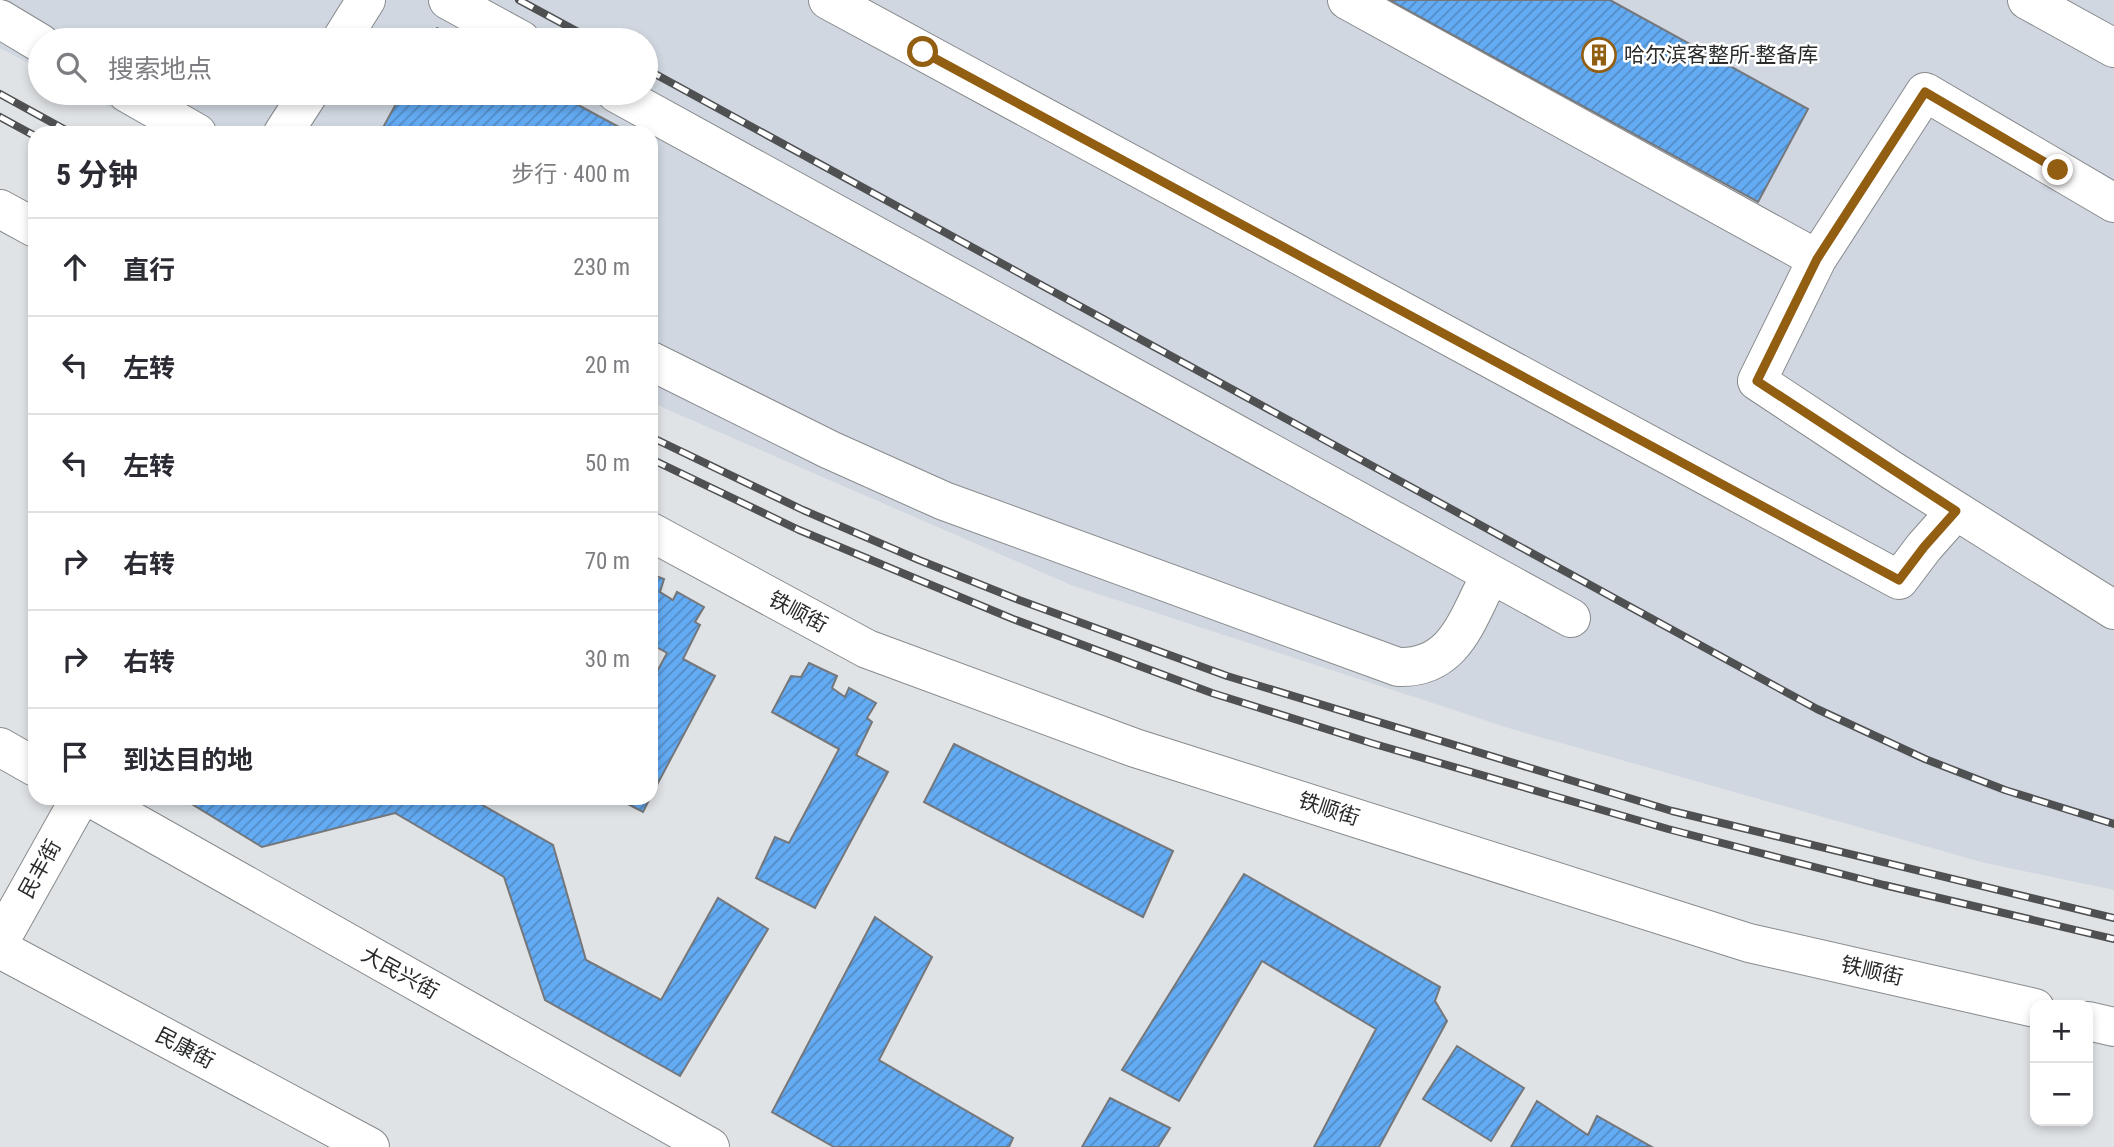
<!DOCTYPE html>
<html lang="zh">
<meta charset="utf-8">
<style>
body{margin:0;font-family:"Roboto Condensed","Noto Sans SC",sans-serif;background:#f2f2f3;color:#2b2b33}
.controls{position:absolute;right:21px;bottom:21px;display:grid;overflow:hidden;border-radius:14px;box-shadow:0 4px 10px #0003}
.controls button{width:63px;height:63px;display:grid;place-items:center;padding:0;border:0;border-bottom:2px solid #e1e1e2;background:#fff;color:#2b2b33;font:35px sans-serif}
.stop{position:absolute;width:21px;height:21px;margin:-16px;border:5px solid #925e11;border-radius:50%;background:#fff}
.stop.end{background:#925e11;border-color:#fff;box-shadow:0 2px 7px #0008}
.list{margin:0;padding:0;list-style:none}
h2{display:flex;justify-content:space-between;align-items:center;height:91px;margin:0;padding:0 28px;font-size:30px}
h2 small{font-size:23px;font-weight:400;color:#7c7c81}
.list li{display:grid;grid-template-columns:46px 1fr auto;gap:21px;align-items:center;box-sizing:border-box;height:98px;padding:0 28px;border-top:2px solid #e1e1e2}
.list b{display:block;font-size:26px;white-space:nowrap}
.list em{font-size:23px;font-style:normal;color:#7c7c81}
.icon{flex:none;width:38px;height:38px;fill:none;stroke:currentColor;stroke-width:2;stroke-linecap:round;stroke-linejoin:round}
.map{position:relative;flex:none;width:2114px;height:1147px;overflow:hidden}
.search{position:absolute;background:#fff;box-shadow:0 4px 10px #0003;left:28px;top:28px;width:630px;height:77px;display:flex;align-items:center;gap:18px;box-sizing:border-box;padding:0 24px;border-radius:38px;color:#7c7c81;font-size:26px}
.panel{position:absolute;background:#fff;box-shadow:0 4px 10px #0003;left:28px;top:126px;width:630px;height:679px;border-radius:21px}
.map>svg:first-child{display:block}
.built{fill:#d0d7e0}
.building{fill:url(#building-hatch);stroke:#75777a;stroke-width:2}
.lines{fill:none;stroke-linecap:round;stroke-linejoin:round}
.minor-casing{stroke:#878a8c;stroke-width:40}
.major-casing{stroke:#878a8c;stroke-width:40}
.minor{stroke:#fff;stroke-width:38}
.major{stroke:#fff;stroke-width:38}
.rail-casing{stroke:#4e5051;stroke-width:8}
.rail{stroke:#fff;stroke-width:5;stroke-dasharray:16;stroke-linecap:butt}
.route{stroke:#925e11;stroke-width:9}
.labels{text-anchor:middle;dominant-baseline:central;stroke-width:5;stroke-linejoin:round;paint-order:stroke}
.poi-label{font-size:21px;fill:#2a2b2c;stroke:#fff;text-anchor:start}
.street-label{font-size:21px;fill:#2a2b2c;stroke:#fff}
</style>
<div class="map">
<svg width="2114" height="1147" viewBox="0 0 2114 1147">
<defs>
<pattern id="building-hatch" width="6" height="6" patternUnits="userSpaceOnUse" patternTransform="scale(1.75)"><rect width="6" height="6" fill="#63abf3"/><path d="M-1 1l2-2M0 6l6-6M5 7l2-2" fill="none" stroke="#528bc5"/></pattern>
</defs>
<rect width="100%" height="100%" fill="#e0e3e6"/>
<path class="built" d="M0,0H2114V890L1985,863L1512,729L1071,585L666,409L651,401V133H157L83,93H646V40H40V69L0,48Z"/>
<path class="building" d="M1389,0H1610L1808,109L1758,202Z
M437,28L459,40H430Z
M402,93H556L630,133H380Z
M651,574L664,579L660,592L673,600L677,592L704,607L695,622L700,625L683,659L715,676L651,796V683L667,653L651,644Z
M809,663L837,676L832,688L845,697L849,688L876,703L867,718L872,722L856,755L888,772L815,908L756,878L775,837L789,843L839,749L772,712L791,676L801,677Z
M954,744L1173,851L1143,917L924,802Z
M182,798H470L553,845L586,960L661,1000L718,898L768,929L680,1076L545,1000L504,877L395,813L262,847Z
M616,798H650L643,812Z
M1244,874L1440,987L1435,1001L1447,1021L1379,1147H1314L1376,1029L1262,961L1179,1101L1122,1070Z
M875,917L932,957L879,1060L1013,1138L1009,1147H834L772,1112Z
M1457,1046L1524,1088L1491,1141L1423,1099Z
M1110,1098L1170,1128L1158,1147H1082Z
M1537,1101L1588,1135L1597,1116L1652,1147H1511Z"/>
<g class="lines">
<g class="minor-casing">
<path id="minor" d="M448,0L521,40
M828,0L1899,580L1924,547L1956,511
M1347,0L1817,259
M2027,0L2114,48
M0,19L40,43
M341,40L366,0
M127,93L197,133
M616,93L1571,618
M283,133L309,93
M2114,203L1925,92L1817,259L1757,381L1893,471L2114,610
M651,361L830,450L944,501L1398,667C1456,669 1467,618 1491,574
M0,747L35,767
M91,798L710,1147
M0,941L80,798
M0,949L370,1147"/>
</g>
<g class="major-casing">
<path id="major" d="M0,209L35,228
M651,532L867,649L1135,748L1749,943L2035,1008
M2088,1021L2114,1027"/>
</g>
<use href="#minor" class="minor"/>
<use href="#major" class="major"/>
<g class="rail-casing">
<path id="rail" d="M519,0L593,40
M646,69L1817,709L1925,759L2005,790L2114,824
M0,94L71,133
M0,117L35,136
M651,437L803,510L919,560L1019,600L1227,676L1672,811L2114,918
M651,459L799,530L907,575L1013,619L1212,693L1371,743L1668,829L1884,885L2114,939"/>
</g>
<use href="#rail" class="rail"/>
</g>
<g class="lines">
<path class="route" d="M923,52L1899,580L1924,547L1956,511L1757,381L1817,259L1925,92L2058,170"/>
</g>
<defs>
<g id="building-ring" transform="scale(1.75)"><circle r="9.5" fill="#fff" stroke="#925e11" stroke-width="1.5"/><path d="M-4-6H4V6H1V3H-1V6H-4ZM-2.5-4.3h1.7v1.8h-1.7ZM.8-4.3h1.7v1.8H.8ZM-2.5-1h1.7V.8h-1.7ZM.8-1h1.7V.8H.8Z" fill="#925e11"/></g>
</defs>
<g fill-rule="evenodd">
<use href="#building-ring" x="1599" y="55"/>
</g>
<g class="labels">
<g class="poi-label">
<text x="1624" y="55">哈尔滨客整所-整备库</text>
</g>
<g class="street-label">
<text transform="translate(798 612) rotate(28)">铁顺街</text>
<text transform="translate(1329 809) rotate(18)">铁顺街</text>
<text transform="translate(40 869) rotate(-61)">民丰街</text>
<text transform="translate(1872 971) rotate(13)">铁顺街</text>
<text transform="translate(400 973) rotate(29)">大民兴街</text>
<text transform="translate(185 1048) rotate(28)">民康街</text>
</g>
</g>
</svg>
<div class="controls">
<button>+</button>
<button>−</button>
</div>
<div class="stop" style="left:923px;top:52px"></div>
<div class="stop end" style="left:2058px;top:170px"></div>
<div class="search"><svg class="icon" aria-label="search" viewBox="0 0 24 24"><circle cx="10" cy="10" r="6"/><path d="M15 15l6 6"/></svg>搜索地点</div>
<section class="panel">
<h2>5 分钟<small>步行 · 400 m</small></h2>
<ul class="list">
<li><svg class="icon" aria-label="ahead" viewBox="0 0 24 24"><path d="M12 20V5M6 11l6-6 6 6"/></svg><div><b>直行</b></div><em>230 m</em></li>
<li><svg class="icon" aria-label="left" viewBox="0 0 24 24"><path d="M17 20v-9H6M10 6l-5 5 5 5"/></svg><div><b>左转</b></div><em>20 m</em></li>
<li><svg class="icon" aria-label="left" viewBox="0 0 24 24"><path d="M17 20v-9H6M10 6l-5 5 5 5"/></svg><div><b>左转</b></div><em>50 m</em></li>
<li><svg class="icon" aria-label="right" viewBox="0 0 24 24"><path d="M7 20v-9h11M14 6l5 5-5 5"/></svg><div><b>右转</b></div><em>70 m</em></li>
<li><svg class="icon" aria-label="right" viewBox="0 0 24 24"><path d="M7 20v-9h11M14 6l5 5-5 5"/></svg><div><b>右转</b></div><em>30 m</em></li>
<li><svg class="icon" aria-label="arrive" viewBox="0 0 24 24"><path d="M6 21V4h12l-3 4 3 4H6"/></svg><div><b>到达目的地</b></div></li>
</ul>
</section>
</div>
